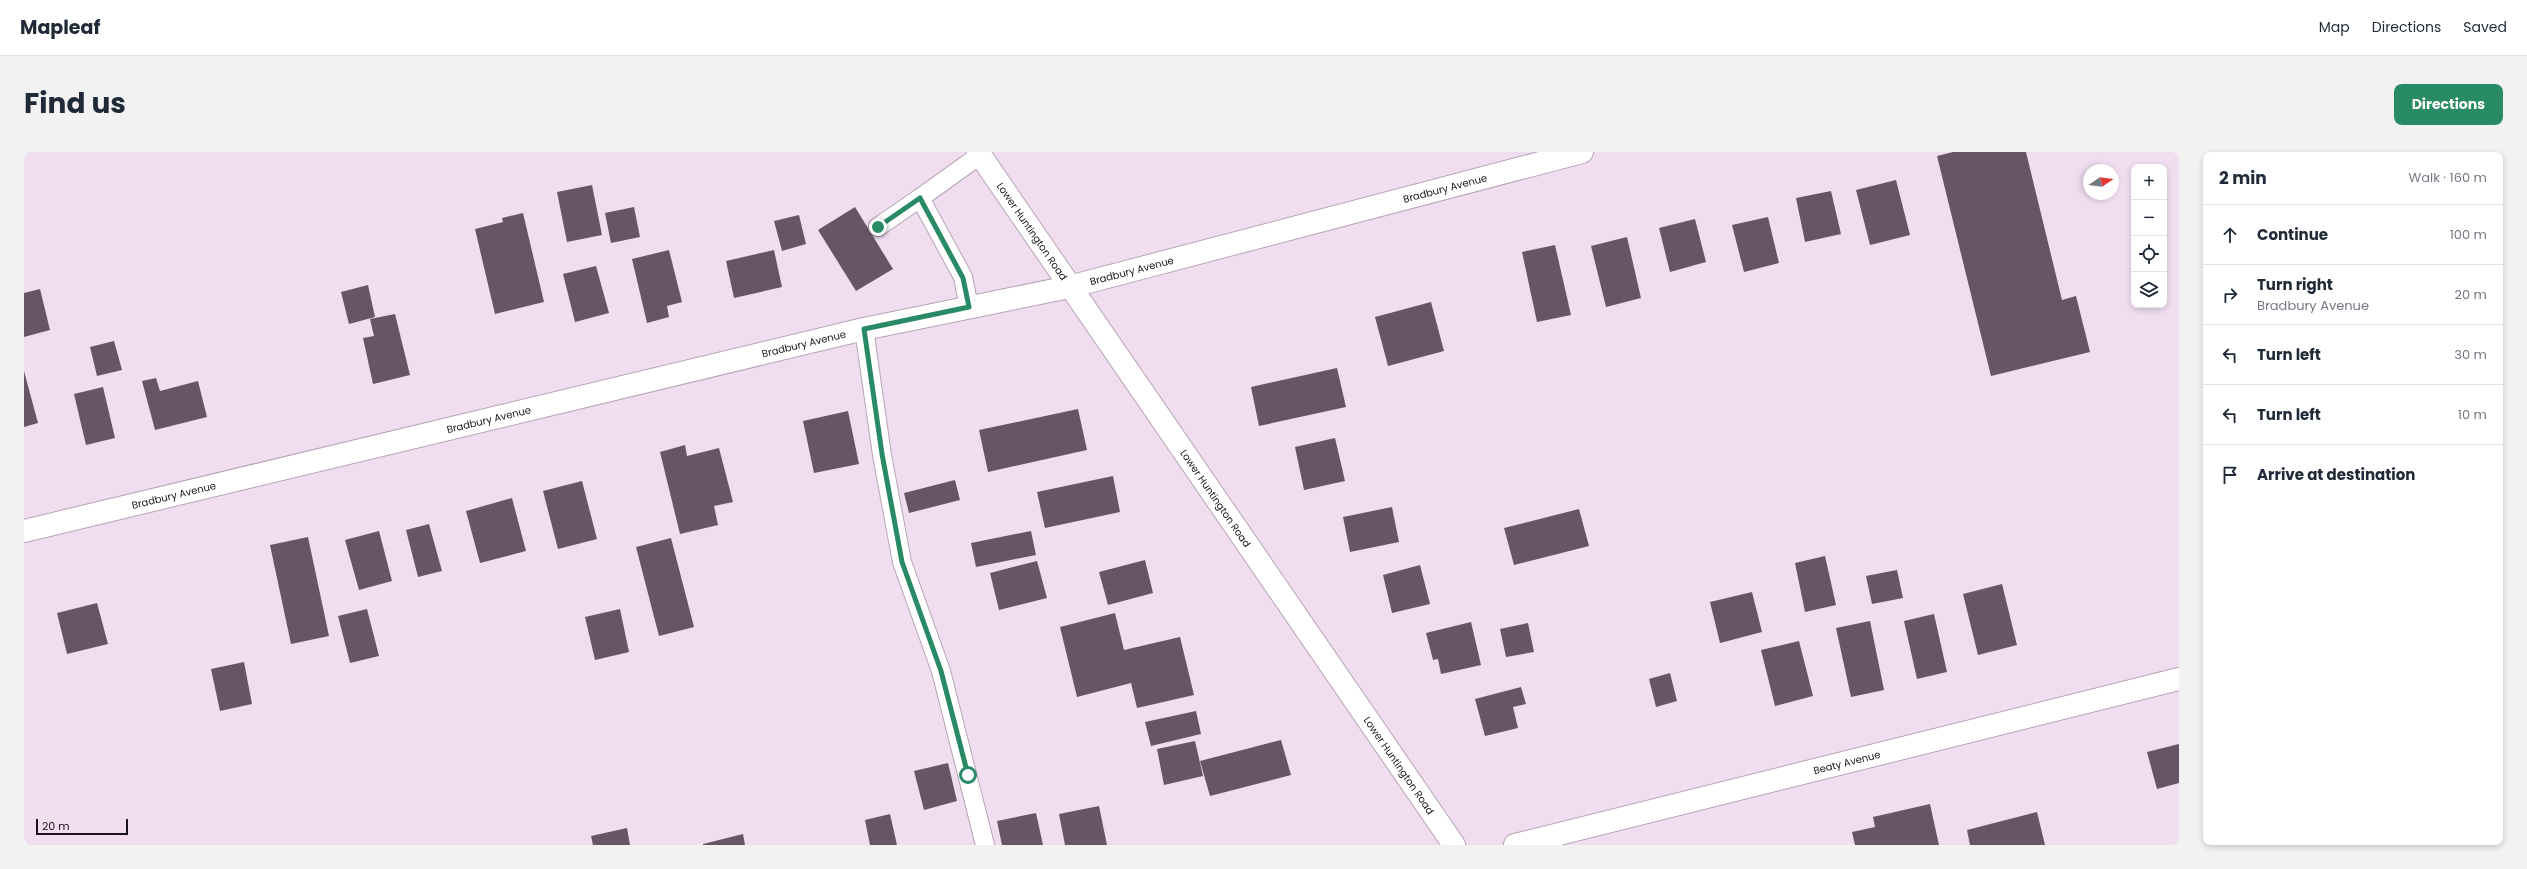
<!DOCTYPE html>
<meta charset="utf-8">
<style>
body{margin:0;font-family:Poppins,sans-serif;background:#f2f2f3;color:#1f2937}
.controls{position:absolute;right:12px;top:12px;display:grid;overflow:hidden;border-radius:8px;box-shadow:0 2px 6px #0003}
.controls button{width:36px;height:36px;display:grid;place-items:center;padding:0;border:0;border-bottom:1px solid #e0e1e3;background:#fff;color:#1f2937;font:20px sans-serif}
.compass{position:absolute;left:2059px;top:12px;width:36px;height:36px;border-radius:50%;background:#fff;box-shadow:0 2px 6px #0003;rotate:77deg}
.scale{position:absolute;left:12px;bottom:10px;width:92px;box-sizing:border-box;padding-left:4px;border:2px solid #1b141b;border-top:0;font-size:11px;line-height:14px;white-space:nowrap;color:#1b141b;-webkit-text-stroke:3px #f0ddf0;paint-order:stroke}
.stop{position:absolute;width:12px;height:12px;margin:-9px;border:3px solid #298b65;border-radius:50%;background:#fff}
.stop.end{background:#298b65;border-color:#fff;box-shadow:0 1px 4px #0008}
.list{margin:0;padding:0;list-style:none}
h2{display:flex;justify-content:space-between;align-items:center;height:52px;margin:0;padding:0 16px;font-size:17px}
h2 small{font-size:13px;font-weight:400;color:#747a83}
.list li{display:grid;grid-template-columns:26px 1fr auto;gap:12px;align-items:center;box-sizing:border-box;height:60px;padding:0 16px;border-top:1px solid #e0e1e3}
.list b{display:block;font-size:15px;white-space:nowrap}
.list p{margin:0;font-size:13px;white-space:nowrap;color:#747a83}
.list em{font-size:13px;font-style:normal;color:#747a83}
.icon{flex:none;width:22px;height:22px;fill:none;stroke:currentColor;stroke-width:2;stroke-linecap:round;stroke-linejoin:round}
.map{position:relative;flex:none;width:2155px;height:693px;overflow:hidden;border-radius:8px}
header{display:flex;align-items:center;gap:24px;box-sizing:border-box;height:56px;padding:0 20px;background:#fff;border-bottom:1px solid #e0e1e3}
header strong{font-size:19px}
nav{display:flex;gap:22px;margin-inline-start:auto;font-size:14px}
.intro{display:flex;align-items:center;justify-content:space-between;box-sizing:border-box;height:96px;padding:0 24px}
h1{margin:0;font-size:28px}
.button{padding:10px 18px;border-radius:8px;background:#298b65;color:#fff;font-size:14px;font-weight:700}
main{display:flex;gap:24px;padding:0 24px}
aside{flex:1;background:#fff;border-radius:8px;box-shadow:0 2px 6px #0003}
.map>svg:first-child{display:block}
.building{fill:#665665}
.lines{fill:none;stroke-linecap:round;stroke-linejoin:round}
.service-casing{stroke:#b7a4b6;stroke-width:20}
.minor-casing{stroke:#b7a4b6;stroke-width:24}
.secondary-casing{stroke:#b7a4b6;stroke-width:24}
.service{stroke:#fff;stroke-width:18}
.minor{stroke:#fff;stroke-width:22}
.secondary{stroke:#fff;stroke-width:22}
.route{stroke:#298b65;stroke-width:5}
.labels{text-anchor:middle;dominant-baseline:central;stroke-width:4;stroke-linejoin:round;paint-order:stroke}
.street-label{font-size:10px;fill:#1b141b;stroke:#f0ddf0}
</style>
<header>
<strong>Mapleaf</strong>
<nav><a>Map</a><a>Directions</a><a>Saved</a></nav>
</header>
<div class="intro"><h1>Find us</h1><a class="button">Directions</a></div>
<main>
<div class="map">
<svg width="2155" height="693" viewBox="0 0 2155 693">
<rect width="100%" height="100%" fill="#f0ddf0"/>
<path class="building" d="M1929,0H2002L2038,148L2052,144L2066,200L1967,224L1913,4Z
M1872,28L1886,83L1846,93L1832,38Z
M568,33L578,83L543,90L533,40Z
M1807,39L1817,82L1781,90L1772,46Z
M610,55L616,85L587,91L581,61Z
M831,55L869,117L832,139L794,78Z
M499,61L520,150L471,162L451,77L479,70L478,66Z
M775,63L782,92L758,99L750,69Z
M1744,65L1755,111L1720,120L1708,73Z
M1671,67L1682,110L1646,120L1635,76Z
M1603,85L1617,146L1582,155L1567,94Z
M1531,93L1547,163L1513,170L1498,100Z
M645,98L658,150L643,154L645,165L623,171L608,107Z
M750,98L758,135L710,146L702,109Z
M572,114L585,161L551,170L539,122Z
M344,133L351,165L325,172L317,140Z
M16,137L26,178L0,185V141Z
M1407,150L1420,199L1364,214L1351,165Z
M371,162L386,223L349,232L339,186L350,184L346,167Z
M90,189L98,218L73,224L66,195Z
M1313,216L1322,255L1235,274L1227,235Z
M0,219L14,271L0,275Z
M132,226L136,239L174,229L183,265L131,278L118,229Z
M79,235L91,286L62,293L50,242Z
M1054,257L1063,298L964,320L955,278Z
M824,259L835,312L790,321L779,269Z
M1311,286L1321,329L1280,338L1271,295Z
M661,293L663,304L695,296L709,350L690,354L694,373L656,382L636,300Z
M1089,324L1096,360L1021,376L1013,340Z
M931,328L936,348L885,361L880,341Z
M558,329L573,387L534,397L519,339Z
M488,346L502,399L456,411L442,359Z
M1368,355L1375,390L1326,400L1319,365Z
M1555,357L1565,394L1490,413L1480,376Z
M405,372L418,419L394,425L382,378Z
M355,379L368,429L335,438L321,388Z
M1007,379L1012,403L952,415L947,391Z
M284,385L305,484L267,492L246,393Z
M647,386L670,475L635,484L612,395Z
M1801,404L1812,453L1781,460L1771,411Z
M1121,408L1129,441L1084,453L1075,420Z
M1013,409L1023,446L975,458L966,421Z
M1396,413L1406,452L1368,461L1359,423Z
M1873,418L1879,446L1848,452L1842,424Z
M1978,432L1993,493L1954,503L1939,442Z
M1728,440L1738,480L1696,491L1686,450Z
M73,451L84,492L43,502L33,461Z
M343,457L355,504L326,511L314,464Z
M596,457L605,500L571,508L561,465Z
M1091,461L1100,498L1156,485L1170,543L1113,556L1107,531L1053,545L1036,475Z
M1910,462L1923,520L1893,527L1880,469Z
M1846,469L1860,538L1827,545L1812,476Z
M1447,470L1457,513L1417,522L1414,507L1409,508L1402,481Z
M1504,471L1510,500L1482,505L1476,477Z
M1775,489L1789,544L1751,554L1737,498Z
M220,510L228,552L196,559L187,517Z
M1646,521L1653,549L1632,555L1625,527Z
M1497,535L1502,552L1489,555L1494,576L1461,584L1451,547Z
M1172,559L1177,582L1127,594L1121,570Z
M1257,588L1267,623L1186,644L1176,609Z
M1171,589L1179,624L1140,633L1133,597Z
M2155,592V631L2133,637L2123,600Z
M924,611L933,649L900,658L890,619Z
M1906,652L1915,693H1831L1828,680L1851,675L1849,665Z
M1075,654L1083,693H1041L1035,662Z
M2013,660L2021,693H1946L1943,678Z
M1012,661L1019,693H978L973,669Z
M866,662L873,693H846L841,668Z
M603,676L606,693H569L567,684Z
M719,682L721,693H679V692Z"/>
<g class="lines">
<g class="service-casing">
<path id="service" d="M854,75L896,46
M945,155L939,125L896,46L956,3
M840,177L858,303L878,410L917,519L961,693"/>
</g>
<g class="minor-casing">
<g id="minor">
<path id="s1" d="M0,379L840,177L1045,135L1558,0"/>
<path id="s2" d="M1491,693L2155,527"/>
</g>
</g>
<g class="secondary-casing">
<g id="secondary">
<path id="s3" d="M954,0L1430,693"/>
</g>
</g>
<use href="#service" class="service"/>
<use href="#minor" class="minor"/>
<use href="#secondary" class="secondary"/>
</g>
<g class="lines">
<path class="route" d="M854,75L896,46L939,126L945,155L840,177L858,302L878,410L917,519L944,623"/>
</g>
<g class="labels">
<g class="street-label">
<text stroke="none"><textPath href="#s1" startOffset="1462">Bradbury Avenue</textPath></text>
<text stroke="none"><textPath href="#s3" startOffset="96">Lower Huntington Road</textPath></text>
<text stroke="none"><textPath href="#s1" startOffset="1138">Bradbury Avenue</textPath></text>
<text stroke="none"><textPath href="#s1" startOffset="802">Bradbury Avenue</textPath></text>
<text stroke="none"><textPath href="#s1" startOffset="478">Bradbury Avenue</textPath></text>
<text stroke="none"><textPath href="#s1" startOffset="154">Bradbury Avenue</textPath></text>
<text stroke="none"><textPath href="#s3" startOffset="420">Lower Huntington Road</textPath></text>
<text stroke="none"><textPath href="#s2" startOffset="342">Beaty Avenue</textPath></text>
<text stroke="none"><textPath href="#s3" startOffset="744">Lower Huntington Road</textPath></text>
</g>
</g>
</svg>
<div class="controls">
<button>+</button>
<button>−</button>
<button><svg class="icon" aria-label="locate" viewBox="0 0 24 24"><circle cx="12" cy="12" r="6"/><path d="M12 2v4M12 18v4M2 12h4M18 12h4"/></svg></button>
<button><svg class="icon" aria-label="layers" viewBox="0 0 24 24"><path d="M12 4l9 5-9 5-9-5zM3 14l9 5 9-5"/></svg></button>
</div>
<svg class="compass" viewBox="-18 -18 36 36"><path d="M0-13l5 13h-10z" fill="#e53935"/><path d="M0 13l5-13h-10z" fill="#747a83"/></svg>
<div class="scale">20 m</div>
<div class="stop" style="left:944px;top:623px"></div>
<div class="stop end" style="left:854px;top:75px"></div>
</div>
<aside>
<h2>2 min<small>Walk · 160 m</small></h2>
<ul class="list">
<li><svg class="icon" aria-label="ahead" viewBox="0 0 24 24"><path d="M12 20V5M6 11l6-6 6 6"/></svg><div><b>Continue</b></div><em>100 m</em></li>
<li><svg class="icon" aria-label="right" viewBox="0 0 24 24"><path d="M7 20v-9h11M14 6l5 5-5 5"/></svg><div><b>Turn right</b><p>Bradbury Avenue</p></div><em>20 m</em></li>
<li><svg class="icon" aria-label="left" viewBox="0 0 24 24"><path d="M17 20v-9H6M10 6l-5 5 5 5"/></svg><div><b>Turn left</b></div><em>30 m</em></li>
<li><svg class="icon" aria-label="left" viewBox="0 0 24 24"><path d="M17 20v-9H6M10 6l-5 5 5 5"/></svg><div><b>Turn left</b></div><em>10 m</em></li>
<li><svg class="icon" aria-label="arrive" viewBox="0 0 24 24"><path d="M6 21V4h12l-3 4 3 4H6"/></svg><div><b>Arrive at destination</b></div></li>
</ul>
</aside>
</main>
